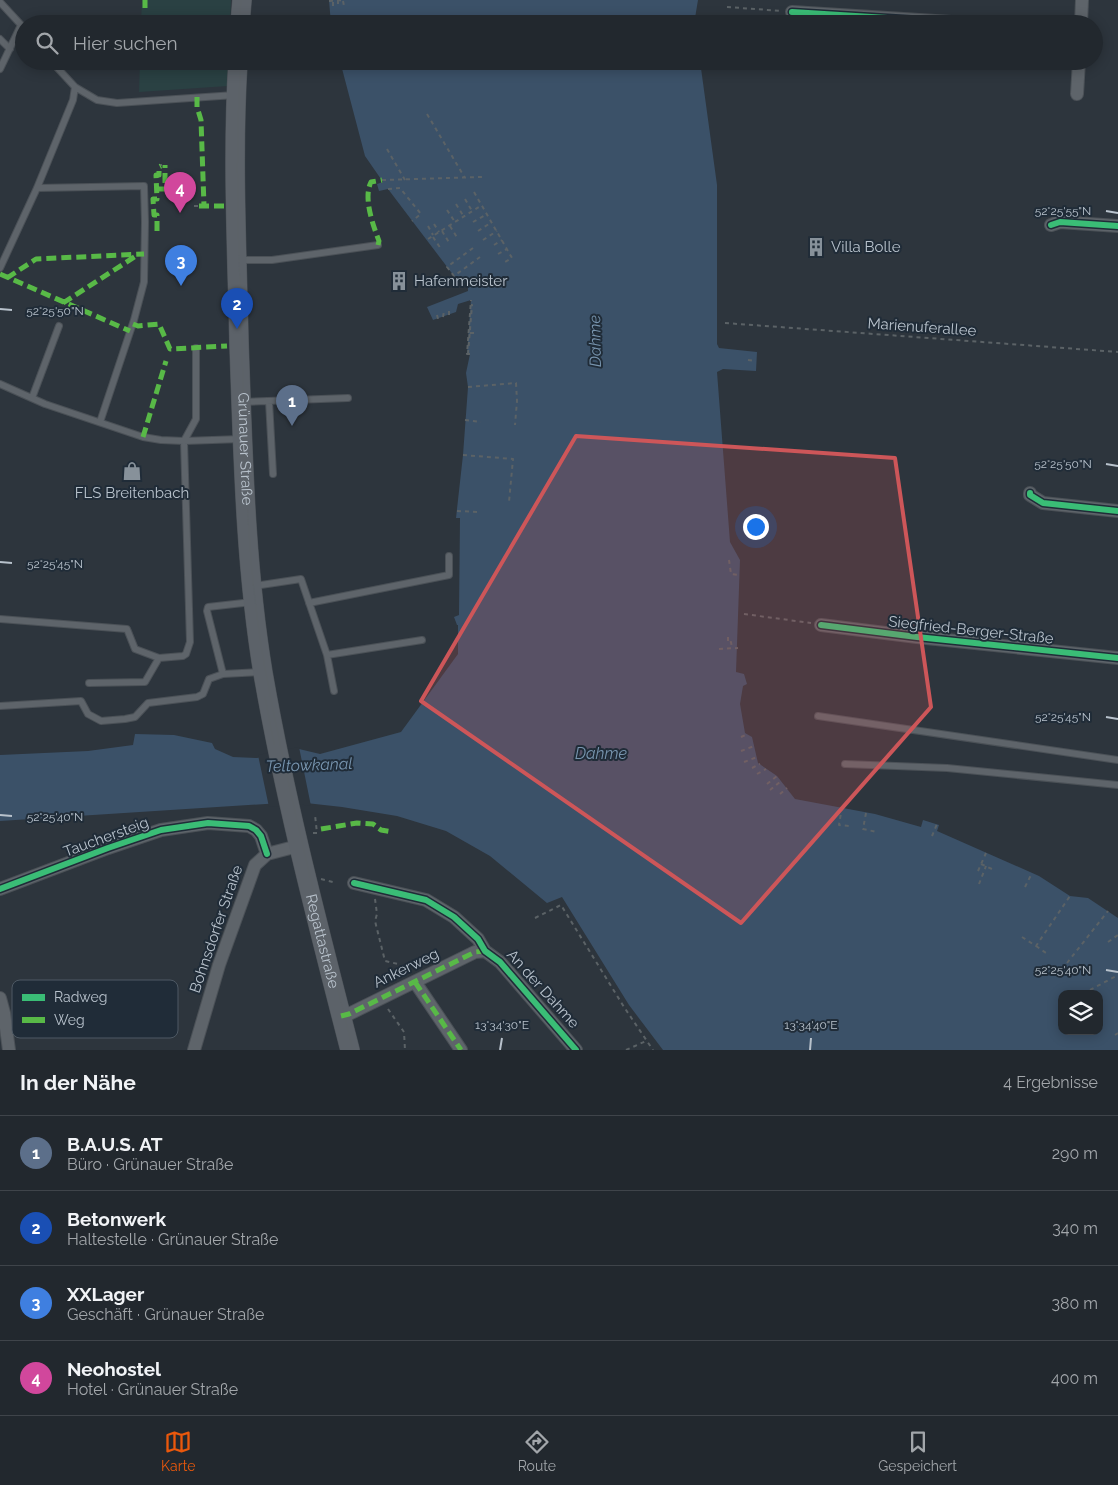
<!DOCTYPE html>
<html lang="de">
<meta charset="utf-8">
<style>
body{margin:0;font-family:Raleway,sans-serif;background:#2e343a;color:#f1f3f6}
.controls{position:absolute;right:15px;bottom:15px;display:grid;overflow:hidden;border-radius:10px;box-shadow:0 2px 12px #0003}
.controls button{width:45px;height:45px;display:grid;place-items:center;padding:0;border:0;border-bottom:1px solid #3f444a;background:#22282e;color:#f1f3f6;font:25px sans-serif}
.you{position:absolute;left:755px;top:526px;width:18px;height:18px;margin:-12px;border:4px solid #fff;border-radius:50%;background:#1a73e8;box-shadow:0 0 0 8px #1a73e833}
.badge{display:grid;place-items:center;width:32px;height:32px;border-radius:50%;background:#ea580c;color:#fff;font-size:16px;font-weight:700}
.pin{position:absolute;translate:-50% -41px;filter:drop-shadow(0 1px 2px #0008)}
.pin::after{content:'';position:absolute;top:26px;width:18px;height:15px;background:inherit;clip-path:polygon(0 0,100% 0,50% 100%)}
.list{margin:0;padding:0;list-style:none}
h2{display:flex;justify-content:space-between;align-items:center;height:65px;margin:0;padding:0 20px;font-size:21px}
h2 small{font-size:16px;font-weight:400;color:#a2a6aa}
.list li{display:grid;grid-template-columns:32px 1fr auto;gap:15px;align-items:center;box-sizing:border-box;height:75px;padding:0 20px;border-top:1px solid #3f444a}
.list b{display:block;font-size:19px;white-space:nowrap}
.list p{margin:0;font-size:16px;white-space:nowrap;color:#a2a6aa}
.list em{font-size:16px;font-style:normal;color:#a2a6aa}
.icon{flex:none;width:28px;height:28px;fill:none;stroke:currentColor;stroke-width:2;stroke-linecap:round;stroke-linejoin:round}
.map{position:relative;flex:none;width:1118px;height:1050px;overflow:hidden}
.search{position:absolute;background:#22282e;box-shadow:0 2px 12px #0003;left:15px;right:15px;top:15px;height:55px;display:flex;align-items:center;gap:12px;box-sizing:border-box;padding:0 18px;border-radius:28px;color:#a2a6aa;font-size:19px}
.sheet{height:365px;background:#22282e}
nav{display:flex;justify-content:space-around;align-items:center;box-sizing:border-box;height:70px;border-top:1px solid #3f444a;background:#22282e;font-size:14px;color:#a2a6aa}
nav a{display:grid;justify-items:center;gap:2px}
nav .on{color:#ea580c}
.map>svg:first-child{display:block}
.green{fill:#2a4143}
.water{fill:#3b5168;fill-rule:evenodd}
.pier{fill:#2d353d}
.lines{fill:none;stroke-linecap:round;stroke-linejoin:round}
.service-casing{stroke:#4b5157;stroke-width:8}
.minor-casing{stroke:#4b5157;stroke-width:14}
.secondary-casing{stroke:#4b5157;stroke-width:20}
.path{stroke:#5b6266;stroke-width:2;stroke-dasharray:4 4;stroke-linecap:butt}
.service{stroke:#5e646a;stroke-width:6}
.minor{stroke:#5e646a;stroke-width:12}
.secondary{stroke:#5c6269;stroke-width:19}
.tram{stroke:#5c6268;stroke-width:1}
.quiet{stroke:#58b947;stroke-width:5;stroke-dasharray:10 5;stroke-linecap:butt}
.cycleway-casing{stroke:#202c38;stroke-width:9}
.cycleway{stroke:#3abd76;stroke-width:6}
.marked{fill:#cd5659;fill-opacity:0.2;stroke:#cd5659;stroke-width:4;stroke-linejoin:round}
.ticks{fill:none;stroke:#b8c2cc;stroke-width:2}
.labels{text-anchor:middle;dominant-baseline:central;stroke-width:4;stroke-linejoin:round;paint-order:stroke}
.poi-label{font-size:15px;fill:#b8c2cc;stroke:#202c38;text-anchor:start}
.street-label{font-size:15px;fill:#b8c2cc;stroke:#202c38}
.water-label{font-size:16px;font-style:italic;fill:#7895af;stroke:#202c38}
.key{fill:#202c38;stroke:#4e5964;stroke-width:1}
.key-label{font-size:14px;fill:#b8c2cc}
.ticks-label{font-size:12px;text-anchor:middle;fill:#b8c2cc;stroke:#202c38;stroke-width:4;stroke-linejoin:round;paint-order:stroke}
</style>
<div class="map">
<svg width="1118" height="1050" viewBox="0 0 1118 1050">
<rect width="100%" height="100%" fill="#2d353d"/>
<path class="green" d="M142,0H231L230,24H141Z
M140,61H229L228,86L139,92Z"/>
<path class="water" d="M329,0H698L694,24H331Z
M340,61H700L717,185V344L719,348L757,352L756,371L723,369L717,372L730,542L740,560L736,672L744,674L747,684L743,686L740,704L745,733L752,737L758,763L777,776L795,799L875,814L921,827L923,820L939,825L937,831L1039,876L1070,896L1088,898L1118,918V1050H663L629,1005L562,897L547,903L490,856L446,831L397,816L342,807L297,802L0,821V755L88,751L133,745L135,734L174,735L212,743L215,749L233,757L257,758L299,749L320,754L401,732L458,654V625H457L454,617L459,615L460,518H456L463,455L468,387L466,373L470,354H467L471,300L458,304L456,312L433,320L427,307L468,291V285L454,276L388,189L379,191L377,184L383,182L365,156ZM1062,994H1099V1031H1062Z"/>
<path class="pier" d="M299,747L311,806L297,804L269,807L258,755Z"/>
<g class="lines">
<g class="service-casing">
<path id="service" d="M0,2L23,27
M0,39L10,49
M51,61L75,87L97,100L117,103L235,95
M0,69L21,25
M37,188L144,186L145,222L144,282L134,320L100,422
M238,260H272L378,245
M0,268L37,188L73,100L75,87
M0,384L45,404L143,437L161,440L184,441L241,439
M32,398L59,326
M269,401L273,474
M242,402L348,398
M254,586L301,579L327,655L334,691
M252,602L208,607L207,611L223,674L262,672
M309,603L449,575V556
M0,619L127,629L135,649L159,658L183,656L186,654L190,642L184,441L196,419V348
M327,655L422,640
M89,683L145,682L159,658
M0,706L81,701L88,714L101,721L125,719L135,717L148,703L197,697L203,694L209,679L223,674
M818,716L1118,760
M845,764L947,768L1118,785"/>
</g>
<g class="minor-casing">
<path id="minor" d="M792,12L983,24
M1081,24L1082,0
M1077,94L1079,61
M1051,225L1060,222L1118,226
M1030,493V495L1043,503L1118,511
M821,625L917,637L1118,658
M354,883L426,900L454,917L478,939L485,951L500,962L576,1050
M0,889L108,848L161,830L208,823L249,826L256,830L261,836L267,854
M415,982L461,1050
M0,998L4,1013L9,1050
M341,1016L349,1014L475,952L485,951
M194,1050L219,965L255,865L267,854L298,846"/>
</g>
<g class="secondary-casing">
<g id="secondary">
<path d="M240,24L242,0"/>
<path id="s1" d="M238,61C232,155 237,249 239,343C243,453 245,564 263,673C285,800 318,925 350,1050"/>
</g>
</g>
<path class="path" d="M338,0V6
M329,1L344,0
M343,1L344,6
M333,6V0
M727,7L782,11
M363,61L364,67
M427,114L465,178
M387,149L405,180
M161,166V164
M382,180L482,177
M388,189L400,188L421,214L412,221
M474,192L512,258L505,262
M465,199L472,211
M456,204L464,217
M194,206H199
M447,210L455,222
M473,222L487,214
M434,224L439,232
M428,226L433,235
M450,226L458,239
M442,231L450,244
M478,231L492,222
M433,237L441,249
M428,239L482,205
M483,240L497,231
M494,245L502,240
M473,248L447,267L454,276L480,257
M498,254L507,249
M437,315L438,319
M449,315V310
M443,317L444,311
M725,323L1118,352
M470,333H476
M468,354L472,305H471
M470,354H467L471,300
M748,360L756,361
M468,387L516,383L517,401L515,425
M465,420L481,422
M463,455L513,459L509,502
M457,511L479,512
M729,560L731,574L740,575
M744,614L811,623
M728,637V643L731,642L732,648
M719,649L738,648
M741,737L748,734
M741,751L754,746
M744,762L757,757
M752,768L760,764
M757,774L766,769
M767,784L777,776
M770,790L781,781
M780,794L787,788
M842,807L839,825L850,826
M866,813L863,829L877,832
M313,833H317L315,815
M932,836L937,824
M981,864L992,869
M978,871L986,853
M321,879L333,882
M979,884L986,866
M1025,887L1032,873
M375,899L377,914L375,921L385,961L398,964L406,974
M535,918L561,905L624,1007L653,1050
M1022,937L1036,946L1070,896
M1108,942L1118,935
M1036,946L1049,955
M1067,963L1108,911
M1090,990L1118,975
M388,1009L404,1032L405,1050
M1115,1035L1118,1033
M626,1050L646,1041"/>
<use href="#service" class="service"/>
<use href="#minor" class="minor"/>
<use href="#secondary" class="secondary"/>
<g class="tram">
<path d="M239,24L241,0"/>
<path id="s2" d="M241,61C234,156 239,252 242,348C245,452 246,559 264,663C288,793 321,922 353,1050"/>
<path d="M265,697L274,744"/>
</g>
<path class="quiet" d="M145,8V0
M197,97V107L201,120L204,206
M156,189H165V165
M199,206H224
M157,231V215H154L153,199H157L156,175H159V167L161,166
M378,245L379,241C373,225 363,198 371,182L382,180
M0,274L130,331
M7,278L36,259L144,254
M63,303L139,254
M133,324L138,326L159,324L170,349L227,346
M143,437L166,361
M321,829L357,823L373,824L381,830L393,832
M415,982L461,1050
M341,1016L349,1014L475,952L485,951"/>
<g class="cycleway-casing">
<path id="cycleway" d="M792,12L983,24
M1051,225L1060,222L1118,226
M1030,493V495L1043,503L1118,511
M821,625L917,637L1118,658
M354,883L426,900L454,917L478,939L485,951L500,962L576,1050
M0,889L108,848L161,830L208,823L249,826L256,830L261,836L267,854"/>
</g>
<use href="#cycleway" class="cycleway"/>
</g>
<path class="marked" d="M576,436L895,458L931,707L741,923L421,701Z"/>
<path class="ticks" d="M1106,211L1118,213M0,309L12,310M1106,464L1118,466M0,562L12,563M1106,717L1118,719M0,815L12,816M1106,970L1118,972M500,1050L502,1038M810,1050L811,1038"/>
<defs>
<g id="building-bare" transform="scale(1.5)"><path d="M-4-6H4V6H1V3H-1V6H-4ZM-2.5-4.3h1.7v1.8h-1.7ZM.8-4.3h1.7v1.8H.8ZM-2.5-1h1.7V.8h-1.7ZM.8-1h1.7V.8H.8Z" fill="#87919a" stroke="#202c38" stroke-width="2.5" paint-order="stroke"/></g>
<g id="shop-bare" transform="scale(1.5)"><path d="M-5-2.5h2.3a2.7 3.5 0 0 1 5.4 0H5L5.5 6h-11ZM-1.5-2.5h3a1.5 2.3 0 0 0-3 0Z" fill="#87919a" stroke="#202c38" stroke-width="2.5" paint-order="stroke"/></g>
</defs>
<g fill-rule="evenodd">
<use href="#building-bare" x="816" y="247"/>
<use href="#building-bare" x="399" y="281"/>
<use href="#shop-bare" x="132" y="471"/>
</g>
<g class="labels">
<g class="poi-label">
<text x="831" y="247">Villa Bolle</text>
<text x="414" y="281">Hafenmeister</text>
<text x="132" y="493" text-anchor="middle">FLS Breitenbach</text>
</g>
<g class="street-label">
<text transform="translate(922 327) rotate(4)">Marienuferallee</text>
<text stroke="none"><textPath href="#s2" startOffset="388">Grünauer Straße</textPath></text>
<text transform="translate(971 630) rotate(6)">Siegfried-Berger-Straße</text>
<text transform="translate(106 837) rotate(-20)">Tauchersteig</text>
<text transform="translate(216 929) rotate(-71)">Bohnsdorfer Straße</text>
<text stroke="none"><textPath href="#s1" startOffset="888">Regattastraße</textPath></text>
<text transform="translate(406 968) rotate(-26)">Ankerweg</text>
<text transform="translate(543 989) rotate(48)">An der Dahme</text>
</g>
<g class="water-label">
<text transform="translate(595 341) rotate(-91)">Dahme</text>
<text x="601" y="753">Dahme</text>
<text transform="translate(309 765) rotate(-2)">Teltowkanal</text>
</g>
</g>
<rect x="12" y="980" width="166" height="58" rx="8" class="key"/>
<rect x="22" y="994" width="23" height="7" fill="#3abd76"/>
<rect x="22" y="1017" width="23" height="6" fill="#58b947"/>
<g class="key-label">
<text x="54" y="1002">Radweg</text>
<text x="54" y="1025">Weg</text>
</g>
<g class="ticks-label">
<text x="1063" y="215">52°25'55"N</text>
<text x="55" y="315">52°25'50"N</text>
<text x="1063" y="468">52°25'50"N</text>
<text x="55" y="568">52°25'45"N</text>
<text x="1063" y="721">52°25'45"N</text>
<text x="55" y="821">52°25'40"N</text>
<text x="1063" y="974">52°25'40"N</text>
<text x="502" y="1029">13°34'30"E</text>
<text x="811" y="1029">13°34'40"E</text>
</g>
</svg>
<div class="controls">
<button><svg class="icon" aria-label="layers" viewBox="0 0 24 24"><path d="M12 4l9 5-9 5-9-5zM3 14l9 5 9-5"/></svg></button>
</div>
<div class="you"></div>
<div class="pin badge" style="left:292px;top:426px;background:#5c6f8a">1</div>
<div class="pin badge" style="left:237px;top:329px;background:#1a4fb4">2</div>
<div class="pin badge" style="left:181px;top:286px;background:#3f7fe0">3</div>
<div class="pin badge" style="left:180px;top:213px;background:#d1479c">4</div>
<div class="search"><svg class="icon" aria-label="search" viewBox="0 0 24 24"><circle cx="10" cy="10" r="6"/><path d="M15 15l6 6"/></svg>Hier suchen</div>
</div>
<section class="sheet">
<h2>In der Nähe<small>4 Ergebnisse</small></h2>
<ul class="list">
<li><span class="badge" style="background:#5c6f8a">1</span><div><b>B.A.U.S. AT</b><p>Büro · Grünauer Straße</p></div><em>290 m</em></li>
<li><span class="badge" style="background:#1a4fb4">2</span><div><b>Betonwerk</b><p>Haltestelle · Grünauer Straße</p></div><em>340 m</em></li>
<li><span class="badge" style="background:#3f7fe0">3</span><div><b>XXLager</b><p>Geschäft · Grünauer Straße</p></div><em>380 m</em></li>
<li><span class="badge" style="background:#d1479c">4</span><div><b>Neohostel</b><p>Hotel · Grünauer Straße</p></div><em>400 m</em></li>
</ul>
</section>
<nav>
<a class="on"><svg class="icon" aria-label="map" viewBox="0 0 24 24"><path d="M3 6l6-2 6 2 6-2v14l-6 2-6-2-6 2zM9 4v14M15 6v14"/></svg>Karte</a>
<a><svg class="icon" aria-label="directions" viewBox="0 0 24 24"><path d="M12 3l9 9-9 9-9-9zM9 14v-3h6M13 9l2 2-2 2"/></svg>Route</a>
<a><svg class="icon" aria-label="saved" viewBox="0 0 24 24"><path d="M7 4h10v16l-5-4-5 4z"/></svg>Gespeichert</a>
</nav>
